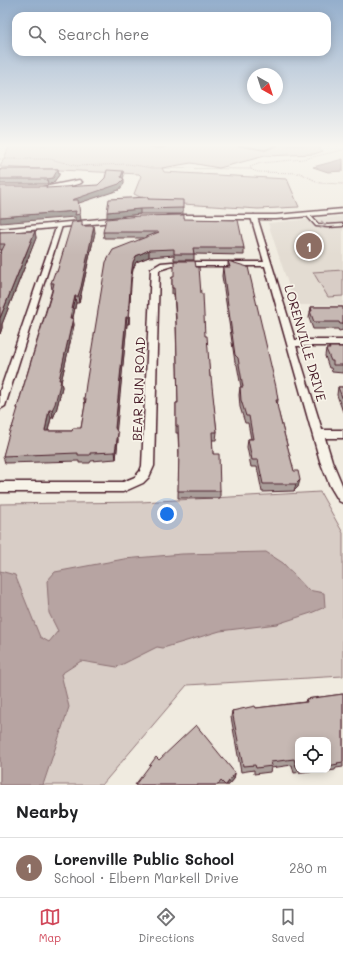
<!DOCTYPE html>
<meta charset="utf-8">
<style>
body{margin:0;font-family:Mali,sans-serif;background:#f6f6f6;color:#202124}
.controls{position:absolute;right:12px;bottom:12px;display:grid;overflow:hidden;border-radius:8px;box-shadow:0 2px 10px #0003}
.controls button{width:36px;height:36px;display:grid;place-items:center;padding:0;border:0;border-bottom:1px solid #e0e0e0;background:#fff;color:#202124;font:20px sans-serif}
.compass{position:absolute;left:247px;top:68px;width:36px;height:36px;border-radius:50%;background:#fff;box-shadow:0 2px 10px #0003;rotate:141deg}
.you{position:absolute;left:167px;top:514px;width:14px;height:14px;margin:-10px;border:3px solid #fff;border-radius:50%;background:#1a73e8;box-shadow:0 0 0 6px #1a73e833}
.badge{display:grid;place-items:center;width:26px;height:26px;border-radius:50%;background:#d1495b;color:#fff;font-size:13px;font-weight:700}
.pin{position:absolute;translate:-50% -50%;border:2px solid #fff;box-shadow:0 1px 4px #0006}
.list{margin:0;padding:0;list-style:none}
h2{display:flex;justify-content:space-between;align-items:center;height:52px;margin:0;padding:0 16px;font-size:17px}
h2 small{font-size:13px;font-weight:400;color:#757577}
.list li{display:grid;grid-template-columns:26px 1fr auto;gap:12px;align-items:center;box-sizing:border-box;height:60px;padding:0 16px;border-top:1px solid #e0e0e0}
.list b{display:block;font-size:15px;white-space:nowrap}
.list p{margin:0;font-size:13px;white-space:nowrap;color:#757577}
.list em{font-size:13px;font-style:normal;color:#757577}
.icon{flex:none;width:22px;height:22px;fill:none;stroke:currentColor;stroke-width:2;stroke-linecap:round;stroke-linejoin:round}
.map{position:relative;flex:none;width:343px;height:785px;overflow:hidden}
.search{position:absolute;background:#fff;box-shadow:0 2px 10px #0003;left:12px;right:12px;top:12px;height:44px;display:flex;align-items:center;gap:10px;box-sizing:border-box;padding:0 14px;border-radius:12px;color:#757577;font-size:15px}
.sheet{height:112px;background:#fff}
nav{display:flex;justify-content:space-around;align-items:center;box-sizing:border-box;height:56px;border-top:1px solid #e0e0e0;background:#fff;font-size:11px;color:#757577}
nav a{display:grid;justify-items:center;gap:2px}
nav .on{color:#d1495b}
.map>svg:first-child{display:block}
.built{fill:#e3dcd2}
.green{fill:#d8cdc6;stroke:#917678}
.water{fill:#b7a4a2;stroke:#8b6f72}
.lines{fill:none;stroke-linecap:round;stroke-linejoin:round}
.stream{stroke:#8b6f72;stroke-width:2}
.service-casing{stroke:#4a1f2b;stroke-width:3}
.minor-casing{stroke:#4a1f2b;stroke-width:3}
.tertiary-casing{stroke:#4a1f2b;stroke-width:3}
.path{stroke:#4a1f2b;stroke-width:1;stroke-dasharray:0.5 1.5;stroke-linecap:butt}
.service{fill:#f7f3e8;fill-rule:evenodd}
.minor{fill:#f7f3e8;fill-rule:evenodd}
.tertiary{fill:#f7f3e8;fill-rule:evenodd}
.wall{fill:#aa9e9a;stroke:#4a1f2b}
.shaded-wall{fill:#8b817d;stroke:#4a1f2b}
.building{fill:#c6b8b3;stroke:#4a1f2b}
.oneway{stroke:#a0898a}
.labels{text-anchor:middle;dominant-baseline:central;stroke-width:3.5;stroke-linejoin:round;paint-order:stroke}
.street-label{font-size:13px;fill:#4a1f2b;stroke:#f7f3e8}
</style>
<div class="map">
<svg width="343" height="785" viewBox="0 0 343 785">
<rect width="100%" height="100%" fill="#f0ebe0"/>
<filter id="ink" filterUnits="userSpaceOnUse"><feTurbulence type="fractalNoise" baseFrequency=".025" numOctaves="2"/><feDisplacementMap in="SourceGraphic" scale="8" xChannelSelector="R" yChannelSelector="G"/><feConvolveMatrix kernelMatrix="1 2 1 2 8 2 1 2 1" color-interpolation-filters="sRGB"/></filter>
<g filter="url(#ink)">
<path class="built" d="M343,216V305H295L268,223Z"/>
<path class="green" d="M10,145H314L323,151L314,154L265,156L219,168L191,163L162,168L164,172L287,179L299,207L258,209L168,203L142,198L134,194L141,176L139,174L0,167Z
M343,270V296L328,297L313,272Z
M320,492L343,533V676L187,685L102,785H0V504L141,502Z"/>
<path class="water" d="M343,159V171L328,172L313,167Z
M266,552L283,563L308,590L324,593L325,607L311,613L277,624L220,631L163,648L157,647L117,667L81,661L61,674L69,707L43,785H0V571L15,575L40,637L49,642L58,631L49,613L47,581L55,572L124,559L182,554Z"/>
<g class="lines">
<path class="stream" d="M138,145L159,148L176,145
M235,145L265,150L278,145"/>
<g class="service-casing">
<path id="service" d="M306,213H308L318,224L328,225L343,224V226L328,227L316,226L306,215Z"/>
</g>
<g class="minor-casing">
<path id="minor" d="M79,180L82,182L81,183C71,186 48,193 39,188Z
M254,215L257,217L295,340H343V346H296L322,430H343V438H325L332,461L343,487V503L339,501L330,486L320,461L265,266H172L159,270L154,466L149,477L143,483L123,492H0V482H123L135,477L140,471L142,466L151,269L161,263L172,262H264L251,217Z
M57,225L62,226L5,406L0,409V391Z"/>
</g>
<g class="tertiary-casing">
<path id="tertiary" d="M343,209V213L276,219H168L164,217L168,215H276Z
M120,217H123V221L0,233V229Z"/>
</g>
<path class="path" d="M343,150L303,159L261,163L250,167L252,170L258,172L300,173L320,183L343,184
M0,159H50L77,166L128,164L152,168L251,169"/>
<use href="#service" class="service"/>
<use href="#minor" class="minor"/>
<use href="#tertiary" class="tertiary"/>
</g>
<path class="wall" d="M58,169L59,175L53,183L48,184H0V170Z
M148,199L183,208V214H140L107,218Z
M184,219L244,248V255L194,254V260H174V255L149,257L136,262L133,269L131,282L129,324H127L116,430L118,440L116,459L91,461L90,463H79V461L5,463L3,456L12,428L18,411L17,408L52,290L51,283L82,226L95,232L81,294L79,303H76L73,318L74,325L61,382L62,387L56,411L53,418H51L48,431H72L81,428L85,405L84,399L143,238H104L103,232Z
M35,231L36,238L2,324V328L0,334V254L2,250H0V232Z
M228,261L278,400L277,407L280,418L298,487L294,491L262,492L257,467H251L247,447L248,439H251L248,423H245L240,407L239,395L240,387H241L237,365L235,362L222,276L223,267H228Z
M172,277L205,336L217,432L216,440H212L213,454L220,491V498H178L179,457L178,433H176V403H178L176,324L174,294H172Z
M311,307H343V330L339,331L338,329H313L309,318Z
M329,347H343V373L332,372L331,368H329L325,356L326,349H329Z
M338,387H343V412L337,395Z
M343,694V767L336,768L335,770L322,772V770H328V740H298V770H319L294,773L292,765L271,768L270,772L254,774V770L241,772L231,717L232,711L305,702L306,699Z
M159,760L235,773L234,779L229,785H135Z"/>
<path class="shaded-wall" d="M58,169L59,175L53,183L48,184L47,179Z
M123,171L124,176L122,180L124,179V184L119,190L73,205L72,200L121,177Z
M140,209V214L107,218V212Z
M76,211L80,214L81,220L75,221V217L0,223V217Z
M94,226L95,232L79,303L78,296Z
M35,231L36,238L2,324V328L0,334V318Z
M149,250V257L136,262L133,269L131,282L129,324L128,317L131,276L133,262L136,256Z
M75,296L76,303L71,325L70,318Z
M126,317L127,324L116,436L115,428Z
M73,318L74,325L61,382L62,387L56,411L53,418L52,410Z
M49,410L51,418L46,438L45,431Z
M118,433V440L116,459L115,452Z
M300,480L298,487L294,491L296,484Z
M235,773L234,779L229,785H226Z"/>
<path class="building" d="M1,169H58L53,178L47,179H0V170Z
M107,170L123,171L121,177L124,179L119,184L72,200H78L80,214L75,215L76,211L0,217V186H47L46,188L98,185L105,178Z
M148,197V199L183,200V208L140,209L107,212L109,199Z
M184,215V219L238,220L244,248H193L194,254H174V249L149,250L136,256L133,262L131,276L128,317H126L115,428L118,433L115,452L90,453V455H78V453L3,456L8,437L11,428H12L18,408H17L52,292L54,283H51L55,272H57L72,222L82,221V226H94L81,287L78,296H75L70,318H73L59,380H61L55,404L52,410H49L45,431H72L73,428H81L86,399H84L86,384L106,262L113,250L159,232H103L106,219L140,216Z
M35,231L0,318V254L5,244H0V232Z
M174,261H195L196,267H199L201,294H203L205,336H207L210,377H211L217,432H212L213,454H219L220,491H178L179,452L178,426H176V403H178L176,317L174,288H172V277H174Z
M228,261L248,267L276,387L278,400H276L280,418L294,471H298L300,480L296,484H263L258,460H252L248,439H253L249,416H246L241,400L240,387H243L238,358L235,355L223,269V267H230Z
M311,307H343V324H340L339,322H314L310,311H312Z
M329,347H343V365H333V361H331L326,349H330Z
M338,387H343V400Z
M343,694V762L337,763L338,764L328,766V740H298V767H296L294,759L271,762L272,766L256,768L255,765L243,766L232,711L255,706L256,708L307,702L306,699Z
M196,725L235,773L226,785H225L221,781L218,785H135L156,757L159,760Z"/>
<defs><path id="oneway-chevron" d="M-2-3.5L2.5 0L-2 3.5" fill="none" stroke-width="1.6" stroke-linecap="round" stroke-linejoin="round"/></defs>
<use class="oneway" href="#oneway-chevron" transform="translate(323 225) rotate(9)"/>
</g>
<linearGradient id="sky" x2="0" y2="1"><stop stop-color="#94aecc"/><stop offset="0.57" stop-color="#f8f6f1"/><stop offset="1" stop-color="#f8f6f1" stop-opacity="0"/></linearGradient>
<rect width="343" height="255" fill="url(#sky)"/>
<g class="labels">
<g class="street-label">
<text transform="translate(306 343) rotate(74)">LORENVILLE DRIVE</text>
<text transform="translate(138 389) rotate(-88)">BEAR RUN ROAD</text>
</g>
</g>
</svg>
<div class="controls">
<button><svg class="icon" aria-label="locate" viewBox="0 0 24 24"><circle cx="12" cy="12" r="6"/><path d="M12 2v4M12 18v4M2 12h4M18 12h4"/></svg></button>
</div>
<svg class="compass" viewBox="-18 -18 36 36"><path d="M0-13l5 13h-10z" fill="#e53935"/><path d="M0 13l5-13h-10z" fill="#757577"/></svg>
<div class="you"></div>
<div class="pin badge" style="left:309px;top:246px;background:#8d6e63">1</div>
<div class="search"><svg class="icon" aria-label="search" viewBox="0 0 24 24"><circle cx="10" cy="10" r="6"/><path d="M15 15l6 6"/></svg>Search here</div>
</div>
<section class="sheet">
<h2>Nearby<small></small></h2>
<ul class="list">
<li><span class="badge" style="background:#8d6e63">1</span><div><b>Lorenville Public School</b><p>School · Elbern Markell Drive</p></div><em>280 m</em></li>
</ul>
</section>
<nav>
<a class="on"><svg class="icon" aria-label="map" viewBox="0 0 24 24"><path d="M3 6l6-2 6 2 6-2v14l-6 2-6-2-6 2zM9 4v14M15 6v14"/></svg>Map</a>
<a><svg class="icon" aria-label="directions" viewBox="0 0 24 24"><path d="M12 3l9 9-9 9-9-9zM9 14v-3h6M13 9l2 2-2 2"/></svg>Directions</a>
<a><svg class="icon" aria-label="saved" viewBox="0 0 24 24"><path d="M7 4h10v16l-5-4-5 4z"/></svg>Saved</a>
</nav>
